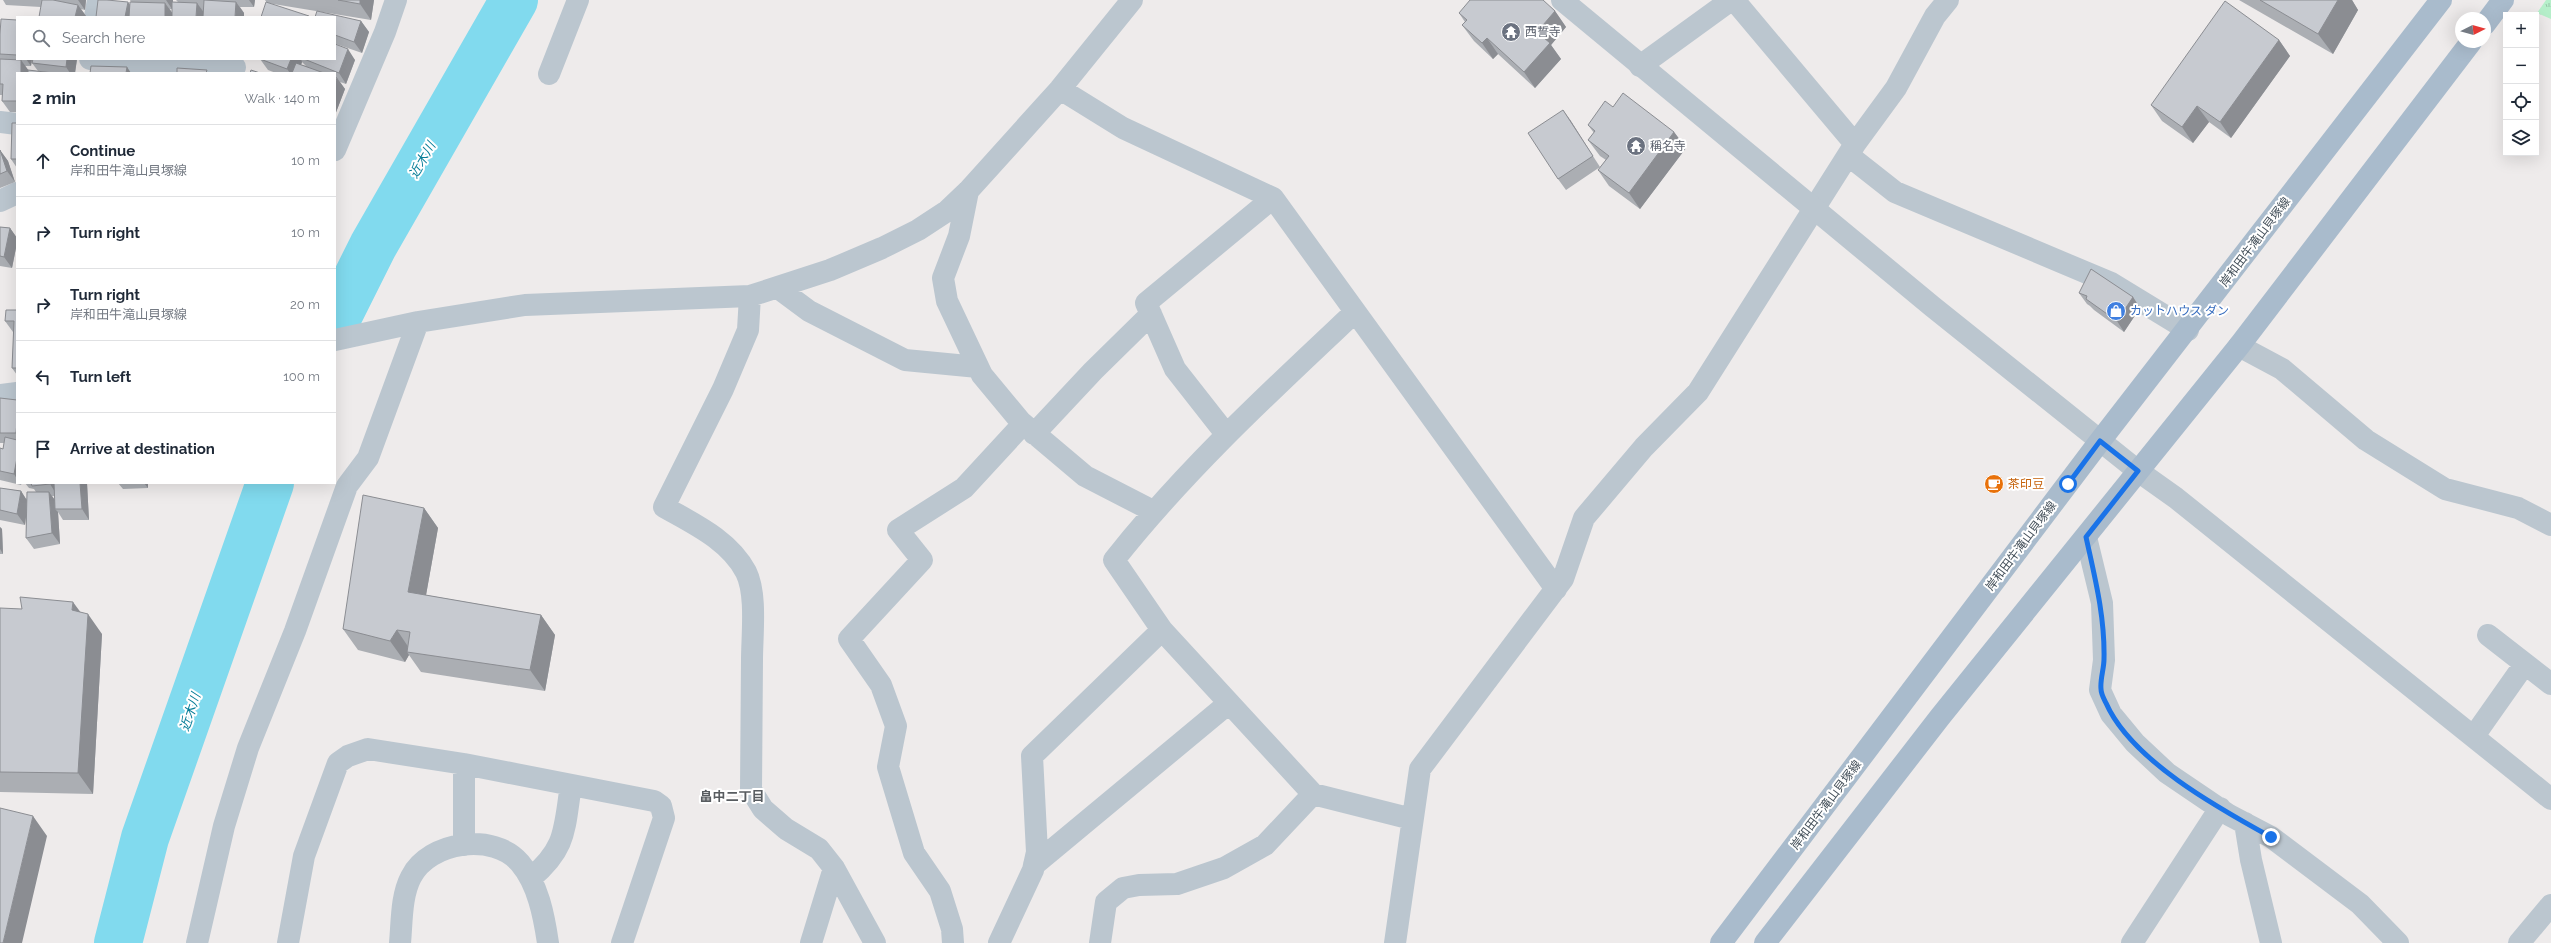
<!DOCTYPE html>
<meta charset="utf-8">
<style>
body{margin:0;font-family:Raleway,"Noto Sans JP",sans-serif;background:#f2f2f3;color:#1f2937}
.controls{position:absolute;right:12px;top:12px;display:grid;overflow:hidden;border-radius:0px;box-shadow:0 4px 16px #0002}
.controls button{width:36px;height:36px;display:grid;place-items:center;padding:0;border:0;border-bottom:1px solid #e0e1e3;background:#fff;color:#1f2937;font:20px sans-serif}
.compass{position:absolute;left:2455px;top:12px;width:36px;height:36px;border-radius:50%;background:#fff;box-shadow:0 4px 16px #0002;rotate:84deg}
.stop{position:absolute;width:12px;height:12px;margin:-9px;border:3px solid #1a73e8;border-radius:50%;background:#fff}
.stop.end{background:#1a73e8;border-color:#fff;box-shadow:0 1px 4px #0008}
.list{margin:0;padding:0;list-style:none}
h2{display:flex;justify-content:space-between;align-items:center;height:52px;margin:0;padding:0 16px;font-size:17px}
h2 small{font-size:13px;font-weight:400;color:#747a83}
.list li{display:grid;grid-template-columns:26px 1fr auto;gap:12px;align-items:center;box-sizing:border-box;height:72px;padding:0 16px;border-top:1px solid #e0e1e3}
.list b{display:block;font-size:15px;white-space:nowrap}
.list p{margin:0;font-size:13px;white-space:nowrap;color:#747a83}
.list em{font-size:13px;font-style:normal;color:#747a83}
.icon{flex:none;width:22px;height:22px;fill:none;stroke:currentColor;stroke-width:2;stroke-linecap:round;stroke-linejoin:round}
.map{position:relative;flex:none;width:2551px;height:943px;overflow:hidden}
.search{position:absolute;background:#fff;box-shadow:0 4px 16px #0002;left:16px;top:16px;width:320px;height:44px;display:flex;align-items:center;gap:10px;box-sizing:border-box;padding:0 14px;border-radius:0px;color:#747a83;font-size:15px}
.panel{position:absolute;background:#fff;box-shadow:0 4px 16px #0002;left:16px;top:72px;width:320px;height:412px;border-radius:0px}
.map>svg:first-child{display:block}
.grass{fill:url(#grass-tufts)}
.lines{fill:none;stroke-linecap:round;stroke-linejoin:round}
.river{stroke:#81daee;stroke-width:48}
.minor{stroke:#bbc6cf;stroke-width:22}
.tertiary{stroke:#bbc6cf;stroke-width:22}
.primary{stroke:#a9bbcc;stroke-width:22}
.wall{fill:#abaeb3;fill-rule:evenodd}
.shaded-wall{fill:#8b8d92}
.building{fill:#c7cad0;stroke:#8b8d92}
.route{stroke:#1a73e8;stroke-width:5}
.labels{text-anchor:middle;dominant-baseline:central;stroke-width:4;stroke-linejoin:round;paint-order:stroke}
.worship-label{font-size:12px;fill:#5b616d;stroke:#fff;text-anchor:start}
.street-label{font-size:12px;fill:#434f59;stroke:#fff}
.shop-label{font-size:12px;fill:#366cbe;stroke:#fff;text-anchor:start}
.food-label{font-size:12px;fill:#c56008;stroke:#fff;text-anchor:start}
.water-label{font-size:13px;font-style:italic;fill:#087e98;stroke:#fff}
.neighbourhood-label{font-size:13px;font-weight:bold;fill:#585c60;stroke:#fff}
</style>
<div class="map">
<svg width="2551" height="943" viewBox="0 0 2551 943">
<defs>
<pattern id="grass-tufts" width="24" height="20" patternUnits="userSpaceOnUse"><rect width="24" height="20" fill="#b6efca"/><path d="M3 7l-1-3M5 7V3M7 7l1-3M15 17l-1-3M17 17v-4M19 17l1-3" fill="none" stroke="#96c4a7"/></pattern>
</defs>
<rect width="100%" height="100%" fill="#eeebeb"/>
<path class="grass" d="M2546,0H2551V19L2537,13Z"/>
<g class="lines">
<path class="river" d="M335,322L373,246L514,0
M118,943L145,838L270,483"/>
<path class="minor" d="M1734,0L1855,144
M95,17L98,0
M90,59L235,67
M1640,66L1731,0
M549,74L578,0
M1060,89L1123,128L1273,198L1556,589
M0,122L17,124
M335,150L385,32L396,0
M1848,155L1895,192L2111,283L2188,330
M968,191L959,236L943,278L947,301L982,375L1021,422L1085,476L1153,511
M0,201L17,193
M778,288L809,311L905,360L978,367
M750,296L748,330L723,389L664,507C694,524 729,540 746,572C757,594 752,635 752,660C752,703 751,747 751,790L763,809L786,829L819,849L834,868L875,943
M1355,312C1271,391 1186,469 1114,560L1162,630L1313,794L1412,819
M335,340L418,322L525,305L750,296L830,270L882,248L918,230L947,211L968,191L1060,89L1132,0
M2239,346L2282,369L2366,440L2445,489L2518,508L2551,525
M0,395L17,393
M1034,434L1093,371L1151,314
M1226,434L1175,369L1146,303L1273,198
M2086,537L2102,603L2104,660L2100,690L2111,714L2135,743L2167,773L2229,815L2271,837L2360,904L2398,943
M2488,635L2551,684
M2474,736L2524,665
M464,764V845
M2245,823L2251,860L2271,943
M1034,865L1229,703
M531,878C567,848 564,829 571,785
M197,943L224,826L248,748L295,631L347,486L368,458L418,322
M288,943L304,856L338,763L348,756L368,749L464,764L654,801L661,806L664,818L622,943
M400,943C402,922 401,896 411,877C429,841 494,832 520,863C538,884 544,916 548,943
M811,943L834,868
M953,943L952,929L940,891L914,853L888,767L896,726L881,685L849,639L922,560L898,530L964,488L1023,424
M999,943L1033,870L1037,852L1032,756L1162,630
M1100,943L1106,902L1123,888L1139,885L1177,884L1224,868L1265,845L1313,794
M1395,943L1420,769L1563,579L1584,518L1644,447L1698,392L1855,144L1896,88L1935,16L1948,0
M2132,943L2220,808
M2519,943L2551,905"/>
<path class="tertiary" d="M1562,0L1933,307L2138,471L2176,498L2551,799"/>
<path class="primary" d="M2485,24L2503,0
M1721,943L2100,441L2441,0
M1765,943L1940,717L2239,346L2471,42"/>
</g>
<path class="wall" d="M3,0H86L85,10L81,9L86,16L41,7L6,5Z
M130,0H173V2H178L176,0H255L254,7H240L244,13L96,17L128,2L130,5L131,2ZM170,9H172V13Z
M265,0H374L371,20L267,3Z
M2239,0H2352L2358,10L2333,54Z
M1555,11L1566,27L1551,45L1561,59L1535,88L1498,54L1493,59L1474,41L1462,25L1465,22L1459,13Z
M335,17L361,21L369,32L362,53L336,44L355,60L346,84L340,82L345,89L335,115V73H276L268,70L260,59H335ZM302,62L306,66L301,65Z
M17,20V59H32L31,66H25L28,70L38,71L32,63L77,59L75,73H17V112H10L2,101V95H0V34Z
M2279,40L2290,56L2231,138L2209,122L2193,143L2162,121L2151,105Z
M1613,107L1674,132L1686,148L1640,209L1609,186L1598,170L1606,160L1600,156L1588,140L1594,133L1588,125Z
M1563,110L1600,167L1566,190L1558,179Z
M17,123V168L11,159Z
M0,150L8,161L15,182L0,188Z
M0,227L10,228L17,238V243L12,268L0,266Z
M2079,293L2133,297L2140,308L2124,332L2094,310L2090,306L2087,304Z
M17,310V375L12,368L14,332H13L5,321Z
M0,398L17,400V483H22L21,485L0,480V448L3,449L4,443H0Z
M25,483H87L89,520H63L58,512L60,544L34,549L26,538V514L25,525L0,520V488L21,491L26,499L36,492L34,489L29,488ZM52,496H55V500Z
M118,483H148V488L123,489Z
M424,508L438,528L426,595L541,615L555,635L545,691L421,672L409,655L405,662L358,650L343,629Z
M0,527L2,529L3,554H0Z
M0,608L102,634L93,794L0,792Z"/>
<path class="shaded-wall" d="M78,0H86L85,10Z
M166,0H173L172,9Z
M249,0H255L254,7Z
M360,0H374L371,20L360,4Z
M2338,0H2352L2358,10L2333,54L2318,34Z
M128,2L135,13V17H125Z
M236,2L244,13V17H235Z
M165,3L173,14V17H165Z
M197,3L205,14V17H196Z
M78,5L86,16V17H75Z
M1555,11L1566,27L1551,45L1561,59L1535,88L1524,72L1537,32Z
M361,21L369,32L362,53L354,42Z
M1487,38L1498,54L1493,59L1482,43Z
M2279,40L2290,56L2231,138L2220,122Z
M348,49L355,60L346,84L339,73Z
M26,59H32L31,66Z
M67,59H77L75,73H70L66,67Z
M291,59H301L302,62L298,73H290L287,69Z
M21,60L29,71V73H21Z
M127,67L131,73H126Z
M337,78L345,89L335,115V84Z
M2197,106L2209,122L2193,143L2182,127Z
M1563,110L1571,121L1600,167L1593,156Z
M1674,132L1686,148L1640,209L1629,193Z
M0,150L8,161L15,182L7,171Z
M10,228L17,238V243L12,268L4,257Z
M2133,297L2140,308L2124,332L2117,321Z
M17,458V479L14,474Z
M50,483H57V495L50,484Z
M80,483H87L89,520L82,509Z
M144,483H148V488Z
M21,491L28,502L25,525L17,514Z
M49,492L57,503L55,509L58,512L60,544L52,533Z
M424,508L438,528L423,612L408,592Z
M0,527L2,529L3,554L0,549Z
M73,602L87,621L88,614L102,634L93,794L78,773L72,610Z
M541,615L555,635L545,691L530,670Z
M397,630L411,651L407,652L409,655L405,662L390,641Z
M33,816L47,836L22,943H3Z"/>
<path class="building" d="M42,0H53L78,5L75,17H39Z
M98,0H107L128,2L125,17H96Z
M204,0L236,2L235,17H203Z
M338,0H360V4Z
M1470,0H1543L1555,11L1537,32L1550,43L1524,72L1487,38L1482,43L1462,25L1467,20L1459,13Z
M2260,0H2338L2318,34Z
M2225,1L2279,40L2220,122L2197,106L2182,127L2151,105Z
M130,2L165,3V17H129Z
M172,2L197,3L196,17H172Z
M266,2L309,16V17H261Z
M317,11L361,21L354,42L335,35V17H315Z
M1,19L17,20V55L0,54V34Z
M335,44L348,49L339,73L304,59H335Z
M0,59L21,60V73H17V101H2L3,84H0Z
M33,59H67L66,67L32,63Z
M260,59H291L287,69Z
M296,63L324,73H292Z
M91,66L127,67L126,73H90Z
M177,68L207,70L206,73H177Z
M28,70L53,73H28Z
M251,70L260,73H250Z
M335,77L337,78L335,84Z
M1623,93L1674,132L1629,193L1598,170L1609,156L1588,140L1595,131L1588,125L1605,101L1613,107Z
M1563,110L1593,156L1558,179L1528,133Z
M12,123H17V159H11Z
M0,150L7,171L0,174Z
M0,227L10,228L4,257L0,256Z
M2091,269L2133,297L2117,321L2086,299L2087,296L2079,293Z
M6,310H17V368H12L14,321H5Z
M0,398L17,400V422L16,433H0Z
M5,437L17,440V458L14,474L0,471V448L3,449Z
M31,483H50V484L32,486Z
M54,483H80L82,509H55Z
M0,488L21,491L17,514L0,510Z
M27,492H49L52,533L26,538Z
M363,495L424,508L408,592L541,615L530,670L407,652L410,632L397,630L390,641L343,629Z
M20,597L73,602L72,610L88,614L78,773L0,772V608L22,609Z
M0,808L33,816L3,943H0Z"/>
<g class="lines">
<path class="route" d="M2068,484L2100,441L2138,471L2086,537C2095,578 2105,617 2104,659C2104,669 2100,679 2101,689C2101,694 2104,699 2106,703C2131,760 2218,808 2271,837"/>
</g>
<defs>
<g id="temple-disc" transform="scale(1)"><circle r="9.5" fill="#6b7280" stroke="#fff"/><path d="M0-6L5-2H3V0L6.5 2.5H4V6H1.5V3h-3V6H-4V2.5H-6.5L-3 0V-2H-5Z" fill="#fff"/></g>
<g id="shop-disc" transform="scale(1)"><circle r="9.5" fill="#3f7fe0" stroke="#fff"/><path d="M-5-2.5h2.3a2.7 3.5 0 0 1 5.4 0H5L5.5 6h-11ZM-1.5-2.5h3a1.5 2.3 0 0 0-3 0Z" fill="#fff"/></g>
<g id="cafe-disc" transform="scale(1)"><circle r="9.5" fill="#e8710a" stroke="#fff"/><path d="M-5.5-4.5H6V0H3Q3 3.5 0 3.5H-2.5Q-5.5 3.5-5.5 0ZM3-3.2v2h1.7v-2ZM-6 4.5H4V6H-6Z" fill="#fff"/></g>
</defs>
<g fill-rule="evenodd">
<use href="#temple-disc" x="1511" y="32"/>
<use href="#temple-disc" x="1636" y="146"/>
<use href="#shop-disc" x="2116" y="311"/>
<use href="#cafe-disc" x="1994" y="484"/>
</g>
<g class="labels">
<g class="worship-label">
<text x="1525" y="32">西誓寺</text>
<text x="1650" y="146">稱名寺</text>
</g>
<g class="street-label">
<text transform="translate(2255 242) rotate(-53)">岸和田牛滝山貝塚線</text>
<text transform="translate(2021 546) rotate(-53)">岸和田牛滝山貝塚線</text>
<text transform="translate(1826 805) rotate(-53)">岸和田牛滝山貝塚線</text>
</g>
<g class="shop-label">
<text x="2130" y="311">カットハウス ダン</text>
</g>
<g class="food-label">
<text x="2008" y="484">茶印豆</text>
</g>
<g class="water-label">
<text transform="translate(422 160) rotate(-60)">近木川</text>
<text transform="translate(190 712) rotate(-71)">近木川</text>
</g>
<g class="neighbourhood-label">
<text x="732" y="796">畠中二丁目</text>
</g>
</g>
</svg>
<div class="controls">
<button>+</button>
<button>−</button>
<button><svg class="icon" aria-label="locate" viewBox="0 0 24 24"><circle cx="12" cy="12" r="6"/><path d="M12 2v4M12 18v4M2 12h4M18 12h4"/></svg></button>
<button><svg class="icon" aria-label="layers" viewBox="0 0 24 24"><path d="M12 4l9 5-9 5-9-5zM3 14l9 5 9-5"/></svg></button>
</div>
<svg class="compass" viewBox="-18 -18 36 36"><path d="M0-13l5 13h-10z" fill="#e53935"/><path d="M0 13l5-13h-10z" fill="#747a83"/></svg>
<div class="stop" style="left:2068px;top:484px"></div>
<div class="stop end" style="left:2271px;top:837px"></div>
<div class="search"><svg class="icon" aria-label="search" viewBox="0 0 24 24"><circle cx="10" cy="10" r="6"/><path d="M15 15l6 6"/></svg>Search here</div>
<section class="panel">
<h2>2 min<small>Walk · 140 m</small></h2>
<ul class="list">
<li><svg class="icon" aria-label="ahead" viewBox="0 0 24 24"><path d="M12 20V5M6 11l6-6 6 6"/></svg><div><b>Continue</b><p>岸和田牛滝山貝塚線</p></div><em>10 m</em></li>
<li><svg class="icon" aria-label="right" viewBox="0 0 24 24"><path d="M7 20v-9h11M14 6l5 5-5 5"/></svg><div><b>Turn right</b></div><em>10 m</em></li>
<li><svg class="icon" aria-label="right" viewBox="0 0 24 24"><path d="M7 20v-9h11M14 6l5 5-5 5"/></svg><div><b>Turn right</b><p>岸和田牛滝山貝塚線</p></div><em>20 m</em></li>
<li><svg class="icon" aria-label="left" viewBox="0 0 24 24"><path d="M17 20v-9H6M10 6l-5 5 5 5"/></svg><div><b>Turn left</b></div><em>100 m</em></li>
<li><svg class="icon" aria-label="arrive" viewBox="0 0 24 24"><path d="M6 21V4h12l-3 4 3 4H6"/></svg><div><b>Arrive at destination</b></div></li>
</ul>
</section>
</div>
